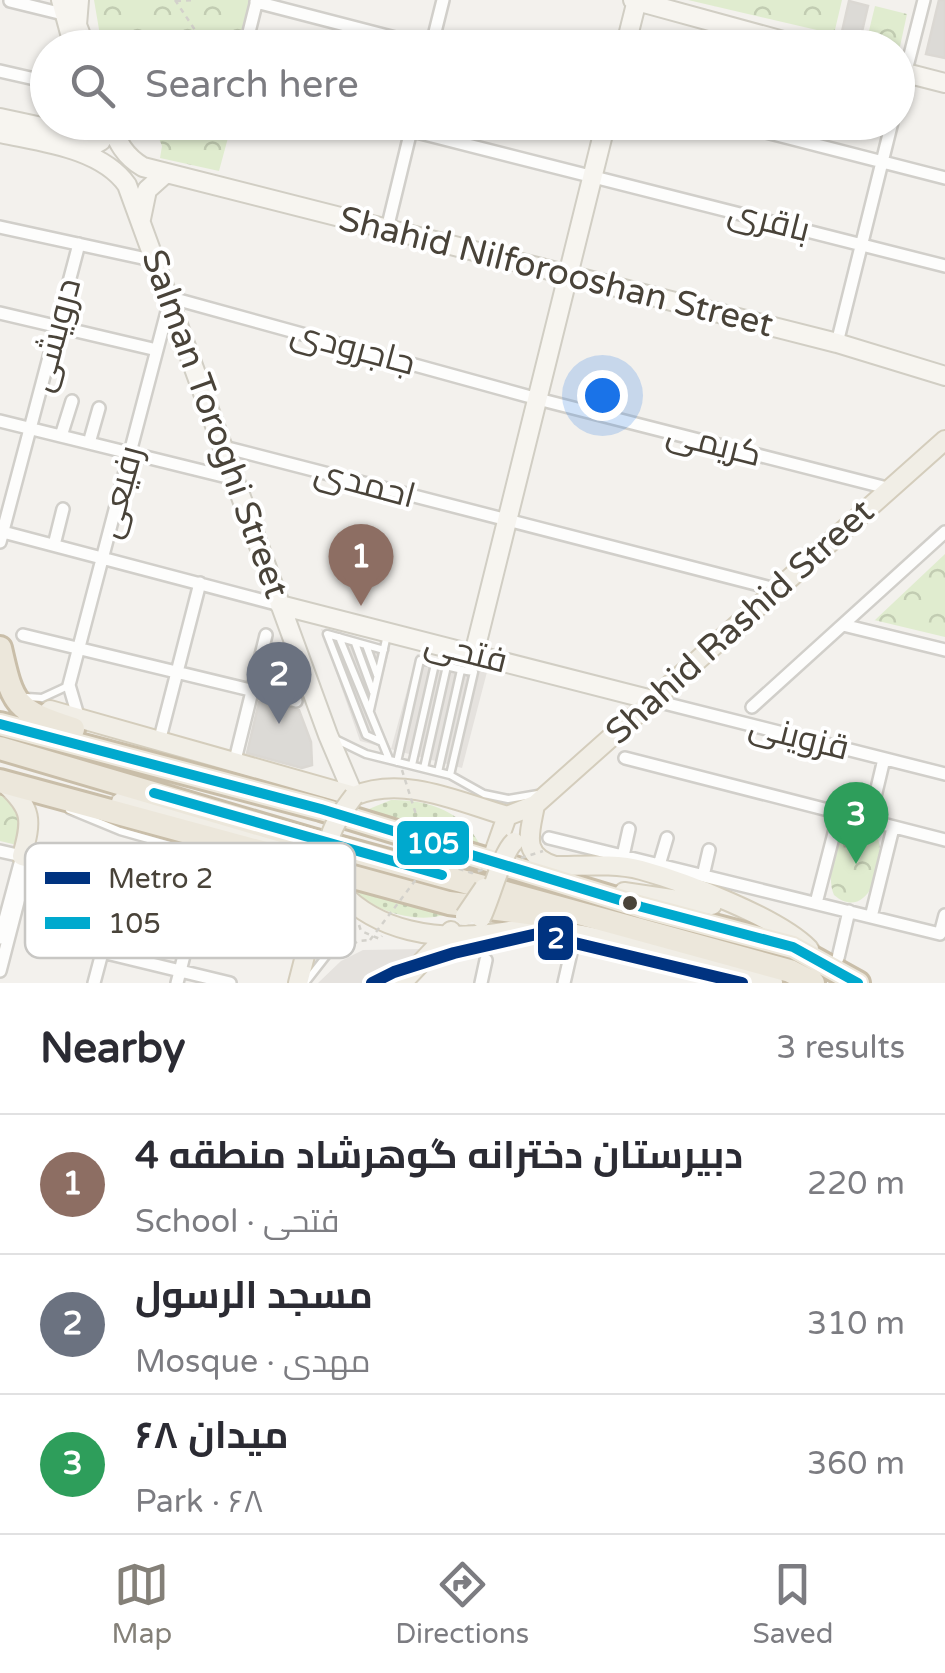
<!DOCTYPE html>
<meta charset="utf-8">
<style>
body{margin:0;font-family:"Varela Round",Cairo,sans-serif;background:#f7f7f7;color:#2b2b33}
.you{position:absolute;left:602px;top:395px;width:35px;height:35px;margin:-25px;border:8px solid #fff;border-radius:50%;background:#1a73e8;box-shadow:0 0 0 15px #1a73e833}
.badge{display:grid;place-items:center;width:65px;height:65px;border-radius:50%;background:#848078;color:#fff;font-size:32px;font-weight:700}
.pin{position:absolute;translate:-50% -82px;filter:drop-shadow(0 2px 5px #0008)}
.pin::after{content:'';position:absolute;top:52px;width:35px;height:30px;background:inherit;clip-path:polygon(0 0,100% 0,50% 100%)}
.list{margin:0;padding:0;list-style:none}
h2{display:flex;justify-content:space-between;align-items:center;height:130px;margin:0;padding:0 40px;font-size:42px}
h2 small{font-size:32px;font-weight:400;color:#7c7c81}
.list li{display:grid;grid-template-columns:65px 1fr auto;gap:30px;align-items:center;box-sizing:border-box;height:140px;padding:0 40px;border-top:2px solid #e1e1e2}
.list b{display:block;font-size:38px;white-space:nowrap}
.list p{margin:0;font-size:32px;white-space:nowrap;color:#7c7c81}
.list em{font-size:32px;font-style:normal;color:#7c7c81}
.icon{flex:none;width:55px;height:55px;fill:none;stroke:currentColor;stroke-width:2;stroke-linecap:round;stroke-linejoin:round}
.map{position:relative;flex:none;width:945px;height:983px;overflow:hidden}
.search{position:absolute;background:#fff;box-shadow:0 2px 8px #0004;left:30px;right:30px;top:30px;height:110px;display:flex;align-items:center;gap:25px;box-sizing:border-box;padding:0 35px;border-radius:55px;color:#7c7c81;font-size:38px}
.sheet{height:550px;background:#fff}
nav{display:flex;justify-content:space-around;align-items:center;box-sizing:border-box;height:140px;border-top:2px solid #e1e1e2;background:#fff;font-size:28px;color:#7c7c81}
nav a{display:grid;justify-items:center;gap:5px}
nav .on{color:#848078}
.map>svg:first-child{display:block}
.park{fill:url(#park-crowns)}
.garden{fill:url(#garden-dots)}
.parking{fill:#e5e2de}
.building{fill:#dcdad6;stroke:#dbd8d3;stroke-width:2.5}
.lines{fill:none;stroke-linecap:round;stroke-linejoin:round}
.lane-casing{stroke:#d1cfca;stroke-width:11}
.street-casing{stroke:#d1cfca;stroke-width:16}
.secondary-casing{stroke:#d1cec4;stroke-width:22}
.primary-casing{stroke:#d4cdbc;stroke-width:22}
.highway-casing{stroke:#c9bea9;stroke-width:28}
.path{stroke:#d3d1cb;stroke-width:2.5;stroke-dasharray:5 5;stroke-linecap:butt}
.lane{stroke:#fdfdfc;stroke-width:6}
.street{stroke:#fdfdfc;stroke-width:11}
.secondary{stroke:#f7f5f0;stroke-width:18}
.primary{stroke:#f1eee6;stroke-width:18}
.highway{stroke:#ece7db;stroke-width:22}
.primary-bridge-casing{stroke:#d4cdbc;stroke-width:22;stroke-linecap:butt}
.path-bridge{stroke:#d3d1cb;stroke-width:2.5;stroke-dasharray:5 5;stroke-linecap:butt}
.primary-bridge{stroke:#f1eee6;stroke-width:18}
.bus-1-casing{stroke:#fff;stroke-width:18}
.bus-1{stroke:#00a9ce;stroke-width:10}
.metro-1-casing{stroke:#fff;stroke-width:20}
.metro-1{stroke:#003380;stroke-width:12}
.bus-dot{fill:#494339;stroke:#fff;stroke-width:4}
.labels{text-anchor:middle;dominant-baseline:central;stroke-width:8;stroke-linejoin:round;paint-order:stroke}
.street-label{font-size:35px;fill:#494339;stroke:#fff}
.key{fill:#fff;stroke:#c8c7c4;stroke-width:2.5}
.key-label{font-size:28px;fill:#494339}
.line-badge{stroke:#fff;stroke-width:4}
.badge-label{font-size:28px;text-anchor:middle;font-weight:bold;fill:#fff}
</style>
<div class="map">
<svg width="945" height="983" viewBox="0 0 945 983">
<defs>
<pattern id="park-crowns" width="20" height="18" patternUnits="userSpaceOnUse" patternTransform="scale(2.5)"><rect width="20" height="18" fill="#e0eccf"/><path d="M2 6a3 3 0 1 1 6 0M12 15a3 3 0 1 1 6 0" fill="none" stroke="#c2ccb2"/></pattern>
<pattern id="garden-dots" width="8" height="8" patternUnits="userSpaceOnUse" patternTransform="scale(2.5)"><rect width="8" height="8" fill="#e0eccf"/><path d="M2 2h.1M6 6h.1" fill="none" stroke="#c2ccb2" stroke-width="1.8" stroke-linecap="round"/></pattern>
</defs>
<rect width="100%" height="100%" fill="#f3f1ed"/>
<path class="park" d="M94,0H254L241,48L102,47Z
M688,0H842L834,34Z
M875,6L907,14L899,51L898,48L866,43Z
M153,123H232L219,171L160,158L162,146Z
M945,554V637L874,620H875Z
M0,790L19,803L21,846L0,841Z
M859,825L874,830C891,853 870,926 834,895C825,875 836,831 859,825Z"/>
<path class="garden" d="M391,800C427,799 464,812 480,845L364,811Z
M355,892L454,911C425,926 379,914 355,892Z"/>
<path class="parking" d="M321,629L390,648L374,711L391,749L417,654L487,672L462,768L360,741Z
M422,949L409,964L380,983H318L341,961L363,950Z"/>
<path class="building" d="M939,0H945V58L926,54Z
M849,1L868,6L860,40L841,36Z
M259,702L299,710L311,742L312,765L302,768L247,753Z"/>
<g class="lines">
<g class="lane-casing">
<path id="lane" d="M339,637L389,759
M355,643L373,692
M366,645L377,675
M27,697L42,698L68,686
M370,710L387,635
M333,738L366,754L450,775L484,794L508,799L538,794
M382,742L366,735L327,634L384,650
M397,762L420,660L467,671
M412,765L435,664
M424,768L447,666
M438,772L461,670
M450,775L474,672L467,671L474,655
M69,810L120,831L283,877L325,918L334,933L330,951L305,983
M275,919L305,899"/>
</g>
<g class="street-casing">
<path id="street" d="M10,1L63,14
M256,2L434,48
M245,48L257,0
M431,48L443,0
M0,71L48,82
M898,102L924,0
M377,122L945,266
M727,122L945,178
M0,227L156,261
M387,229L413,122
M168,297L538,399L891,489
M0,313L157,350
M837,343L892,122
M0,421L235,479
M61,436L72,401
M89,443L99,408
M224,447L779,590
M3,532L280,605
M0,542L79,244
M54,545L63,509
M843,625L945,650
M23,635L296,701
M652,700L945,774
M752,707L945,532
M79,719L69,685L169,304
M159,742L200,583
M625,758L945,840
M234,764L266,635
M869,822L884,759
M549,838L940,934L945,915
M0,851L22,856L0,938
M623,856L629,829
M659,865L667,838
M703,876L709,850
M816,903L839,814
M871,917L893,828
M102,952L230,983
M838,958L849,911
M0,971L29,859
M94,983L121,881
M177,983L193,920
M481,983L486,960
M564,983L575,935"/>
</g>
<g class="secondary-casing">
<path id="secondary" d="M61,0L74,48
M79,0L77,25L82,38
M633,0L809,48
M625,48L637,0
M898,71L945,83
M0,118L65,132L83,122
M109,122C118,142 124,156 143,167L837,343L945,376
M0,133C41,142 101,148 127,185L328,735L354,796
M68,147L92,146L101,141L108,122
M141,219L147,190L166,173
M280,605L652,700
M474,654L606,122"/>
</g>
<g class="primary-casing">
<path id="primary" d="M50,710L354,796C403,775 459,802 507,816
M4,783C33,809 32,820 22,856L287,925L303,934L308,944L298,983
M121,802L326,857
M535,805C530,833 520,855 555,866C582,866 615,863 641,870C685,882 779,918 809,949
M507,816L535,805L945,440
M495,850L507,816
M341,892C379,932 436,940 489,934C507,932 525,927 542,929C620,938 697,965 773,983
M624,892L712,905
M402,983L451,931"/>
</g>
<g class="highway-casing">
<path id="highway" d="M0,648C13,706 15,710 73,729
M0,724L321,809L642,907L793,947L858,983
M0,748L312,840L790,971L813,983
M0,781L449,903L544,915"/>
</g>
<path class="path" d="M175,0L201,39L235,48
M176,1L194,0
M359,925L361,931L380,939L382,936
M337,957L358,941L370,940"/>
<use href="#lane" class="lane"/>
<use href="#street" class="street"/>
<use href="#secondary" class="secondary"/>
<use href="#primary" class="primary"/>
<use href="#highway" class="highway"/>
<g class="primary-bridge-casing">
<path id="primary-bridge" d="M341,892C318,852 327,831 354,796
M465,916L484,888
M481,918C491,898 501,854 514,842"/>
</g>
<path class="path-bridge" d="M402,770L430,859
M521,858L543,851
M430,860L472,873L485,869
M370,940L430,861"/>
<use href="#primary-bridge" class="primary-bridge"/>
<g class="bus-1-casing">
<path id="bus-1" d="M0,724L321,809L642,907L793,947L858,983
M154,793L442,875"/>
</g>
<use href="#bus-1" class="bus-1"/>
<g class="metro-1-casing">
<path id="metro-1" d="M372,983L394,972L454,953L537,934L742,983"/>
</g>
<use href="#metro-1" class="metro-1"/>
</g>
<circle class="bus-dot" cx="630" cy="903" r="9"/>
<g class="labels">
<g class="street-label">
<text transform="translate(769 221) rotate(14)">باقری</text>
<text transform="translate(556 272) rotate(14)">Shahid Nilforooshan Street</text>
<text transform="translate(55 335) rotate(-75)">درویشی</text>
<text transform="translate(353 348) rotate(15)">جاجرودی</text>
<text transform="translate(215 424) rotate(70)">Salman Toroghi Street</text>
<text transform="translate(714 444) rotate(14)">کریمی</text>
<text transform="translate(365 484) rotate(15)">احمدی</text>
<text transform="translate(120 492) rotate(-75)">رفیعی</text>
<text transform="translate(740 622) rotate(-42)">Shahid Rashid Street</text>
<text transform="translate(466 652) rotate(14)">فتحی</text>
<text transform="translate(799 737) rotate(14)">قزوینی</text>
</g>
</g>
<rect x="25" y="843" width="330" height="115" rx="15" class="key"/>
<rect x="45" y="872" width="45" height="12" fill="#003380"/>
<rect x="45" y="917" width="45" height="12" fill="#00a9ce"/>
<g class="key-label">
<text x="108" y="888">Metro 2</text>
<text x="108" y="933">105</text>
</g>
<g class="line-badge">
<rect x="395" y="819" width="76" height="48" rx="10" fill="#00a9ce"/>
<rect x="536" y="914" width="39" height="48" rx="10" fill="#003380"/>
</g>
<g class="badge-label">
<text x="433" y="853">105</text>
<text x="556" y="948">2</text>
</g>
</svg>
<div class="you"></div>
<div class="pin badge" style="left:361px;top:606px;background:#8d6e63">1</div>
<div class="pin badge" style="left:279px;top:724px;background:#6b7280">2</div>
<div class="pin badge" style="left:856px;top:864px;background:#2e9e5b">3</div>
<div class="search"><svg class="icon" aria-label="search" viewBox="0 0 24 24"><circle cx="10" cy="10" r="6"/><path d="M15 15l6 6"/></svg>Search here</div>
</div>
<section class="sheet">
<h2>Nearby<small>3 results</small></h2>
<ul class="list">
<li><span class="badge" style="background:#8d6e63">1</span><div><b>دبیرستان دخترانه گوهرشاد منطقه 4</b><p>School · فتحی</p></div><em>220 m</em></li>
<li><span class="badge" style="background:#6b7280">2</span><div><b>مسجد الرسول</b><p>Mosque · مهدی</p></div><em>310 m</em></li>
<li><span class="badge" style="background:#2e9e5b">3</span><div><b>میدان ۶۸</b><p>Park · ۶۸</p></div><em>360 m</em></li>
</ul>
</section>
<nav>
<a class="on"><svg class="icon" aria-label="map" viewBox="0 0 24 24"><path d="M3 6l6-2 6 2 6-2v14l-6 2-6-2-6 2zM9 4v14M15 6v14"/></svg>Map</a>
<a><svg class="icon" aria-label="directions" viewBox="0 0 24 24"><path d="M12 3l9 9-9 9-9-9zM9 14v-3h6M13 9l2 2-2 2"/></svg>Directions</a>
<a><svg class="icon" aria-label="saved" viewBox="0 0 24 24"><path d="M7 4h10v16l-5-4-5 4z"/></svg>Saved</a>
</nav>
